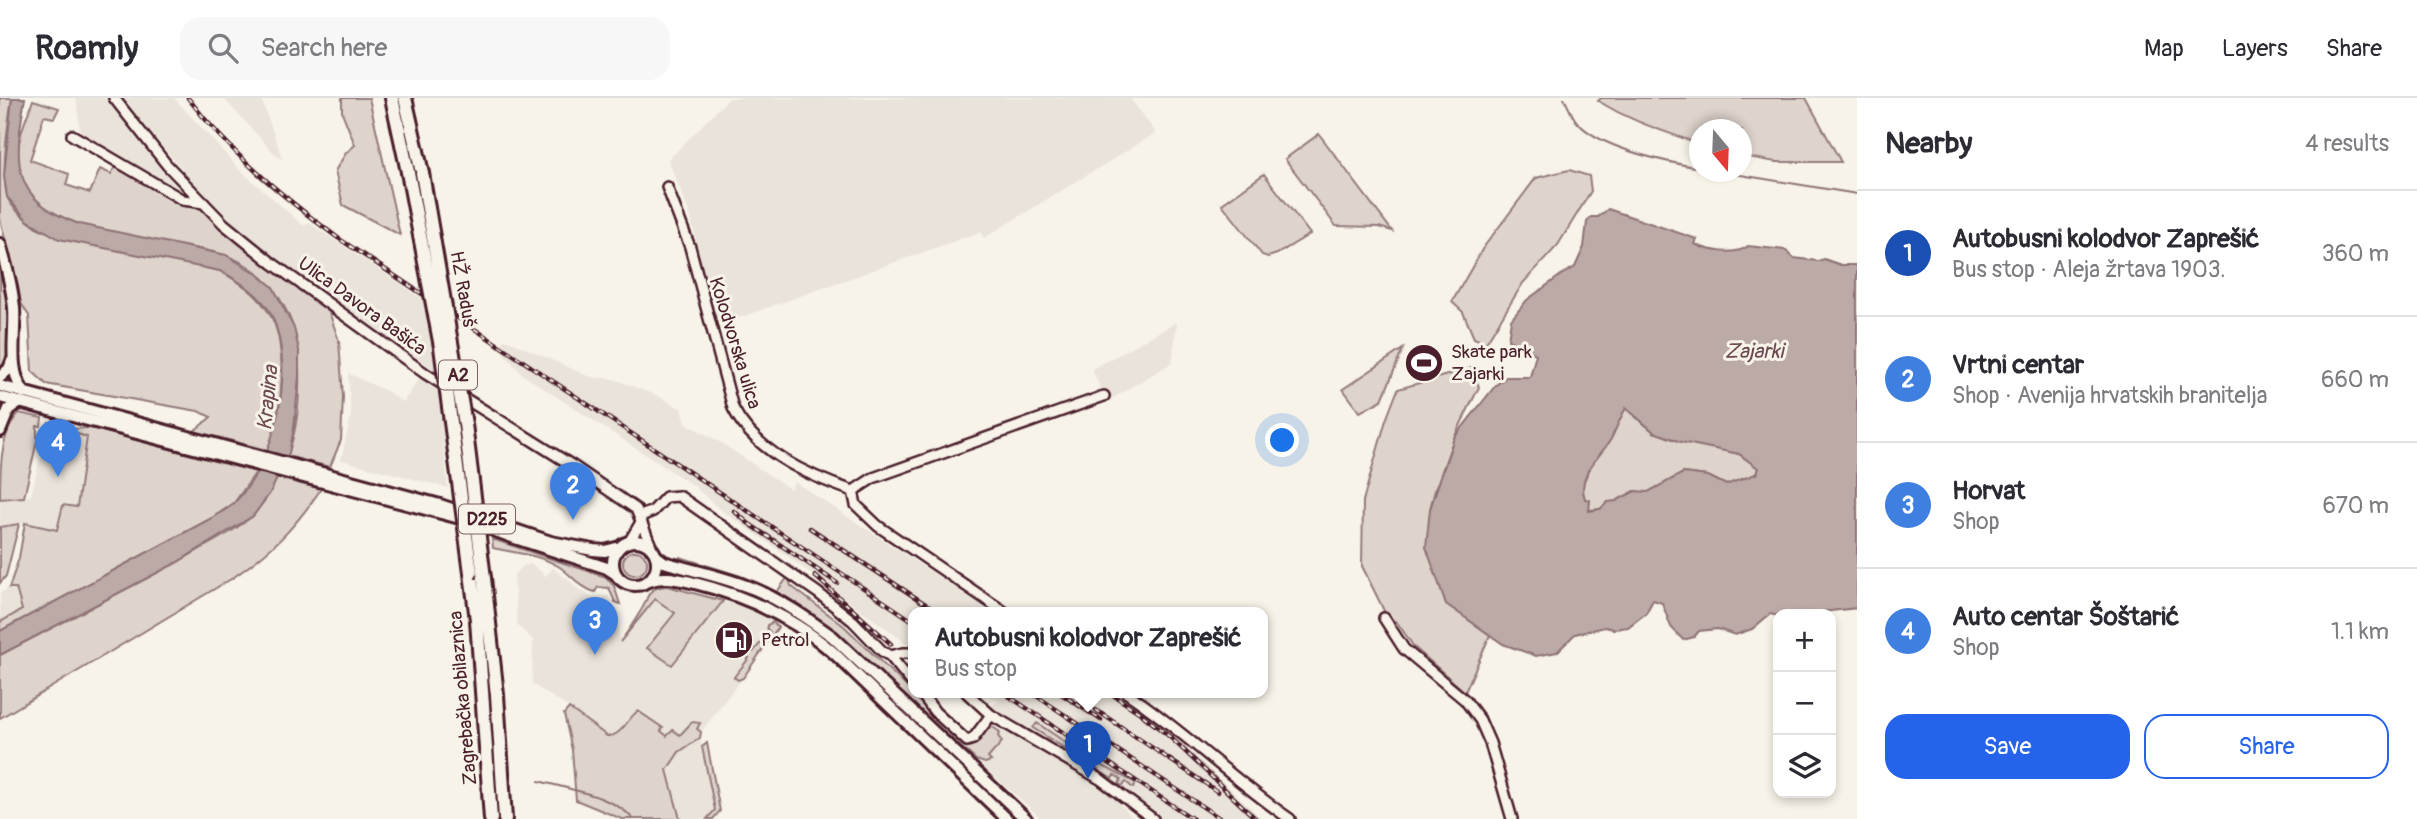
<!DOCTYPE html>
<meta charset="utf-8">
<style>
body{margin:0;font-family:Pangolin,sans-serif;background:#f7f7f7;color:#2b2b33}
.controls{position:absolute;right:21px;bottom:21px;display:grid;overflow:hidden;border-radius:14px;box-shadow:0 4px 10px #0003}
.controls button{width:63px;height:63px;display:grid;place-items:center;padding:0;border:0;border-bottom:2px solid #e1e1e2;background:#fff;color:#2b2b33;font:35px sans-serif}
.compass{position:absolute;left:1689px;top:21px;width:63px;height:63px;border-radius:50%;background:#fff;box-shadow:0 4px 10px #0003;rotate:161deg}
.you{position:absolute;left:1283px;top:343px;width:24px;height:24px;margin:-18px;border:5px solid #fff;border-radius:50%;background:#1a73e8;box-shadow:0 0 0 10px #1a73e833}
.badge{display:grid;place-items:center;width:46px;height:46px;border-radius:50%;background:#2563eb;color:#fff;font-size:23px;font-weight:700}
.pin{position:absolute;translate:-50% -58px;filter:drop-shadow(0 2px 4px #0008)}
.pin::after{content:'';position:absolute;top:37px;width:24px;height:21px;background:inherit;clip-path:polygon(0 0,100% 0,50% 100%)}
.popup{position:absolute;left:908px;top:509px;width:360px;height:91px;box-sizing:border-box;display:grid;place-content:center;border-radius:14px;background:#fff;filter:drop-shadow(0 2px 5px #0005);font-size:23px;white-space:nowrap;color:#7c7c81}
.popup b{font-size:26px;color:#2b2b33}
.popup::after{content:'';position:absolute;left:50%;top:100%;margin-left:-14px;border:14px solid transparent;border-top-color:#fff}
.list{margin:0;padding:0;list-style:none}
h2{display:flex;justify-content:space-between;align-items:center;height:91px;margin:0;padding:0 28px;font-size:30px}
h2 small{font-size:23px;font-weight:400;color:#7c7c81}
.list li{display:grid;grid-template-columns:46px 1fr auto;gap:21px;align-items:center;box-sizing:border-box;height:126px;padding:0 28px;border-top:2px solid #e1e1e2}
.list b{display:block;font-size:26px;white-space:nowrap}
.list p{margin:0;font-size:23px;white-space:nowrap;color:#7c7c81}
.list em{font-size:23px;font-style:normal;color:#7c7c81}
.actions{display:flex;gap:14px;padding:21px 28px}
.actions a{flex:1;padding:16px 0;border:2px solid #2563eb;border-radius:21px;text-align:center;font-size:24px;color:#2563eb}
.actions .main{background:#2563eb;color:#fff}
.icon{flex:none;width:38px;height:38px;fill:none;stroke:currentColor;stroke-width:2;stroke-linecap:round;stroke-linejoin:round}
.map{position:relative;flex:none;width:1857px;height:721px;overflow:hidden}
header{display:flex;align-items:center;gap:42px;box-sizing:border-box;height:98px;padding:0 35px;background:#fff;border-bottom:2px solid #e1e1e2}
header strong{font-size:33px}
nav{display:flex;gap:38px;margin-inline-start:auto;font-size:24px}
.search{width:490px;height:63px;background:#f7f7f7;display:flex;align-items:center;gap:18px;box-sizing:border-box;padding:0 24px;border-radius:21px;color:#7c7c81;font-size:26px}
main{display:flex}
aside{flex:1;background:#fff}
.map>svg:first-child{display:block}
.built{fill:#eae3da}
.green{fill:#ded4cc;stroke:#947a7c;stroke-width:2}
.water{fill:#bcaaa7;stroke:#8e7275;stroke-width:2;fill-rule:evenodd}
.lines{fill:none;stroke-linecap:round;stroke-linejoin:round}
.stream{stroke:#8e7275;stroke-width:2}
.minor-casing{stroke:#4a1f2b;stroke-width:14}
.major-casing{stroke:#4a1f2b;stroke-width:16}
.highway-casing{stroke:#4a1f2b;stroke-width:18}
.minor{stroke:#f7f3e8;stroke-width:9}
.major{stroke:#f7f3e8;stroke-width:10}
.highway{stroke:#f7f3e8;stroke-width:12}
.rail-casing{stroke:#4a1f2b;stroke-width:4.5}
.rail{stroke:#f7f3e8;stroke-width:2;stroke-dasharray:5;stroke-linecap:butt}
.highway-bridge-casing{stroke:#4a1f2b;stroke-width:18;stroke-linecap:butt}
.highway-bridge{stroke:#f7f3e8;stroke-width:12}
.labels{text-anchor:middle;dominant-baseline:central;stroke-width:6;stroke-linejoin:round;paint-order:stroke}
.shield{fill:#f7f3e8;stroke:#7e5f64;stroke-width:2}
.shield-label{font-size:18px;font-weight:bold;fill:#4a1f2b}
.street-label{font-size:19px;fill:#4a1f2b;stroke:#f7f3e8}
.poi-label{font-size:19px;fill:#4a1f2b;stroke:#f7f3e8;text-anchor:start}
.water-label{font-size:21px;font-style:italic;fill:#6c4950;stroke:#f7f3e8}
</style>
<header>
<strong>Roamly</strong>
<div class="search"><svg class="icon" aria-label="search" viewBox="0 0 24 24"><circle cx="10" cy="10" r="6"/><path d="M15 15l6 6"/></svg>Search here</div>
<nav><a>Map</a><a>Layers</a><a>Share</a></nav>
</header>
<main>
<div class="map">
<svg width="1857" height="721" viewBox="0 0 1857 721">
<rect width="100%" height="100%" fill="#f7f3e8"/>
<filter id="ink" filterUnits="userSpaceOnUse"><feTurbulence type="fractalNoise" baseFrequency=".0143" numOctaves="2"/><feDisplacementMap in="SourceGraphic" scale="14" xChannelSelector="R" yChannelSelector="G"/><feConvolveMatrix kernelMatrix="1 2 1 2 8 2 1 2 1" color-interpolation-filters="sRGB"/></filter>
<g filter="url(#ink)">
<path class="built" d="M76,0H107L141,43L187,96L184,99L80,33Z
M123,0H174L240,72L304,128L309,125L423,201L436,273L243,136L208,101L147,31Z
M223,0H261L283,62L273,54Z
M729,0H1130L1156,35L984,140L980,134L716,228L690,116L668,62Z
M1177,224L1172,265L1106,304L1092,271Z
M505,241L590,279L614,281L656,297L682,311L686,325L723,346L790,391L795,384L994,515H913V550L776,450L718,410L694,388L523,277L498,249Z
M348,275L386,293L403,304L422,277L438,290L448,390L341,362L351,318Z
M48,327L88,338L77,409L57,433L25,425L0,429V401L31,398Z
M531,466L546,478L553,470L564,479L562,482L566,479L577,490L591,499L609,498L616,514L620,543L635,527L655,501L675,515L669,564L672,567L723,503L726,505H740L761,514L779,526L756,562L701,634L677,648L618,635L612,639L607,638L568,609L532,586L533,542L517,527L514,476L523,468Z
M9,490H16L22,513L0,524V495Z
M988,595H1116L1166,630L1262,721H1159L1131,695L1120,706L1134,721H1042L966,653L985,632L997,638L1000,634L1004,620L990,610L999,602Z
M700,640L715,712L707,721H680L667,672L679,654Z"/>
<path class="green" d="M0,0H12C8,25 0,78 8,101C15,114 29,124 40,132L220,173C240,184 257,195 269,215C289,244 283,322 267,352L194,333L211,319L198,313L46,286L32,273L29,218L21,205L0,121Z
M342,0H369L400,137L343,107L335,73L346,55L355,47L342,14Z
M1601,0H1806L1841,64H1776L1742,58V32H1700L1699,46C1661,32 1634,25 1598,3Z
M33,2L59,10L54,20L44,18L30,62L69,76L66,87L90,95L100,71L111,76L118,65L183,107L201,110L240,145L327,208L339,243L343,299L341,342L330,369L287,358C298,331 300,297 299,268C299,221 272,172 224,157C206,151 186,149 167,146C137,140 108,133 79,126C41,112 12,90 19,45C21,31 28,16 33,2Z
M1319,36L1392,133L1379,129L1336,128L1285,61Z
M1569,72L1589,78L1591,93L1558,147L1523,185L1486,245L1474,240L1463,214L1452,204L1483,150L1536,80Z
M1264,76L1310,136L1277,156L1268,159L1262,157L1222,106Z
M0,163L10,209L8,262L4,268L0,267Z
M1403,251L1382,302L1360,314L1343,291Z
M1472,270L1479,289L1454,340L1435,392L1430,411L1446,505L1490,537L1465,594L1414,549L1396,523L1390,525L1362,468L1363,403L1386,322L1398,291Z
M1625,310L1654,334L1739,356L1758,370L1756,376L1726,387L1708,378L1683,375L1648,395L1635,393L1616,403L1608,405L1600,411L1589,412L1582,392L1584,383L1594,360L1610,342Z
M19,315L42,320L41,328H37V343L24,399L0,401C0,372 0,335 19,315Z
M49,324L69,331L91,330L256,374L234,405L212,420L0,533V524L22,512L16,490H9L19,460L25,425L57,432L63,407L77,409L87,339L48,327Z
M277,380L321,391C293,432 272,453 231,481L0,620V557L176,465L232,433L253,418L270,395Z
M19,426L6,478L0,485V429Z
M492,441L606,479L614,488L620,506L615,504L609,490L598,489L595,494C580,490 571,476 558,468C538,456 515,455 493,450Z
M623 465a12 12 0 1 1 24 0a12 12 0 1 1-24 0Z
M680,459L741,478L776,495L788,479L791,488L844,528L968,648H970L990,627L1000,634L998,638L1002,644L988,660L991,663L985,665L976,662L950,639L932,626L839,538L708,471L679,462Z
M675,471L741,491L780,509L823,536L1019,721H1015L840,553C812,532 785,511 752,499C726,490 699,483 673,476Z
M667,488L723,503L672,567L647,550L675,515L655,501L620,544C627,535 634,524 640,514C650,500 644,490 667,488Z
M773,524L778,529L743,580L738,582L734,579L749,560L744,557L748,551L753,554L770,534L767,531V527Z
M569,610L607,638C622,639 627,620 638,613L663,630L661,633L667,638L673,632L680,637L692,624L700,625L697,631L701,634L700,640L679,654L667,672L680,721H622L576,702L572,652L564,616Z
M1037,625L1093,663L1136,685L1133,690L1126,684L1122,688L1119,686L1121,681L1114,677L1112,681L1033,630Z
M707,645L720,713L713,721H707L715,712L702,649Z"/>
<path class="water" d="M12,0H25C14,63 10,102 79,126L226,157L257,176L273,189L294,230L299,252V278L294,330L289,355L270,395L253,418L176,465L0,557V533L212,420C219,415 228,411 234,405C276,364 296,272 272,218C262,197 239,183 220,173L59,141L27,122L7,99L4,78Z
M1608,111L1697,141L1695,146C1708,153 1736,158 1748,148L1785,152L1794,160L1818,163L1824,161L1841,167H1857V510L1803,516H1778V518L1770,516L1752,531L1735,537L1718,531L1699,533L1694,539L1683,542L1671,529L1662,505L1653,502L1646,515L1628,529L1613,531L1605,529L1575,536L1557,554L1536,558L1503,546L1446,506L1426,449L1430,411L1454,340L1496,287L1506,279H1530L1536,256L1508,242L1511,222L1527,202L1561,177L1575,169L1584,149L1587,124L1591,119H1598ZM1626,310L1654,334L1681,344L1739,356L1758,370L1756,376L1726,387L1708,378L1683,375L1648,394L1635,393L1616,403L1608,404L1600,411L1589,413L1590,402L1585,401C1576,376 1600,360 1611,341C1616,331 1620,320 1626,310Z"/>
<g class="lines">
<path class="stream" d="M1564,0C1568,8 1572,18 1577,24C1600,50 1666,64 1700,70
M1722,74L1857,96
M539,683C567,691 615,698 633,721"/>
<g class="minor-casing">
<path id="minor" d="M114,0L167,67L224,126L272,165L426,276L573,368L636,411L653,453
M72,37L183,102L204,105
M667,89L690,149L733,310C755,354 809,378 853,393L856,407L878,428L1006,515
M853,393L873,380L1104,298
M641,418L653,413L666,399L679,398L818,495L853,523L882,553L890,558L913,586
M629,444L641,424
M1384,520L1404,551L1465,602L1480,622L1490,645L1512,721
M890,558L903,555H913
M921,595L935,614L967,643L973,641L991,617
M967,595L991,617L1100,681L1153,721
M1127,595C1184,633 1233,682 1290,721"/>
</g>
<g class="major-casing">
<path id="major" d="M0,146C6,167 12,188 14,210C16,237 7,273 24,294
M0,279L9,271L12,263
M0,288L440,407L551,444L593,452L605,453L620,449
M0,299L460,420L515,440L607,470L616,476
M0,333L9,311L21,304
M613 465a22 22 0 1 1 44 0a22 22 0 1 1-44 0Z
M656,458L664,464C694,473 725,479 754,491C783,503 808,521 833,539L1026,721
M649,483C663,477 677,481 691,484C744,497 793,519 834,555L1007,721"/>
</g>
<g class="highway-casing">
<path id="highway" d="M392,0L408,74
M405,0L422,75
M471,475L477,522L491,721
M484,480L497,597L505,721"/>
</g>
<use href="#minor" class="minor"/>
<use href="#major" class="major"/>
<use href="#highway" class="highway"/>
<g class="rail-casing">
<path id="rail" d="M188,0C230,55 283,99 338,140L913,523
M734,413L748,425L837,485
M810,430L939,515
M815,478L891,546
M1004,595L1193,721
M1032,595L1221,721
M1060,595L1101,622
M1110,595L1140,615L1170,639L1256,721
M1096,612L1218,694"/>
</g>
<use href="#rail" class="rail"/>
<g class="highway-bridge-casing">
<path id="highway-bridge" d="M408,74L441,249L471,475
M422,75L465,326L484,480"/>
</g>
<use href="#highway-bridge" class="highway-bridge"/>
</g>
</g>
<defs>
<g id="stadium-disc" transform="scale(2.0125)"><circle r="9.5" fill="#4a1f2b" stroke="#f7f3e8"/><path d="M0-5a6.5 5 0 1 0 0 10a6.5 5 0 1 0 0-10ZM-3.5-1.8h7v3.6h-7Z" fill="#fff"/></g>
<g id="fuel-disc" transform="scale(2.0125)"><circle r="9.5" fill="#4a1f2b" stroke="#f7f3e8"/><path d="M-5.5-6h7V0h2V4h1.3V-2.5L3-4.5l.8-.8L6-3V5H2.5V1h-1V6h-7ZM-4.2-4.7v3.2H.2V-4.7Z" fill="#fff"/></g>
</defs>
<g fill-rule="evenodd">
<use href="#stadium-disc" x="1424" y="265"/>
<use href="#fuel-disc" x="734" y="542"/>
</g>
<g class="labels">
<g class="shield">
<rect x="439" y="262.5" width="38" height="29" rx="5"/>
<rect x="459" y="406.5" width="56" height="29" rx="5"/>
</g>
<g class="shield-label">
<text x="458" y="277">A2</text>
<text x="487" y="421">D225</text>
</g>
<g class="street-label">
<text transform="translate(463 191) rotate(80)">HŽ Raduš</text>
<text transform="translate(362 208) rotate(36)">Ulica Davora Bašića</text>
<text transform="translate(735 245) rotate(73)">Kolodvorska ulica</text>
<text transform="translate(463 600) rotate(-95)">Zagrebačka obilaznica</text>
</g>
<g class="poi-label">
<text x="1451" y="254">Skate park<tspan x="1451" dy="22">Zajarki</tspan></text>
<text x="761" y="542">Petrol</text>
</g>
<g class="water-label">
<text x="1754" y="253">Zajarki</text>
<text transform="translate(268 300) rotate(-84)">Krapina</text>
</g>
</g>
</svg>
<div class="controls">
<button>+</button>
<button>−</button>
<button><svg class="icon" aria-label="layers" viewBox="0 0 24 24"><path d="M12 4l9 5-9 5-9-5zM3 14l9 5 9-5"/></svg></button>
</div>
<svg class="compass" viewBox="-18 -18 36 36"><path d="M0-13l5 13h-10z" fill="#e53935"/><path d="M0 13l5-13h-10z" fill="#7c7c81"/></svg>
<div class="you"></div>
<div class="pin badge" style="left:1088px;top:681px;background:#1a4fb4">1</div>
<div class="popup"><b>Autobusni kolodvor Zaprešić</b>Bus stop</div>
<div class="pin badge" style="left:573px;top:422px;background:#3f7fe0">2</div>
<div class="pin badge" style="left:595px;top:557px;background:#3f7fe0">3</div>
<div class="pin badge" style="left:58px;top:379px;background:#3f7fe0">4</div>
</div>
<aside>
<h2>Nearby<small>4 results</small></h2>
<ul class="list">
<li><span class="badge" style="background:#1a4fb4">1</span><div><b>Autobusni kolodvor Zaprešić</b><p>Bus stop · Aleja žrtava 1903.</p></div><em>360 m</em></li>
<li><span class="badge" style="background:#3f7fe0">2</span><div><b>Vrtni centar</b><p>Shop · Avenija hrvatskih branitelja</p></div><em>660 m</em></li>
<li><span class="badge" style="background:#3f7fe0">3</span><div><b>Horvat</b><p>Shop</p></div><em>670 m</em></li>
<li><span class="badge" style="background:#3f7fe0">4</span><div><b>Auto centar Šoštarić</b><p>Shop</p></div><em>1.1 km</em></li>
</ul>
<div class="actions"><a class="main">Save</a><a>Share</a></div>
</aside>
</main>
